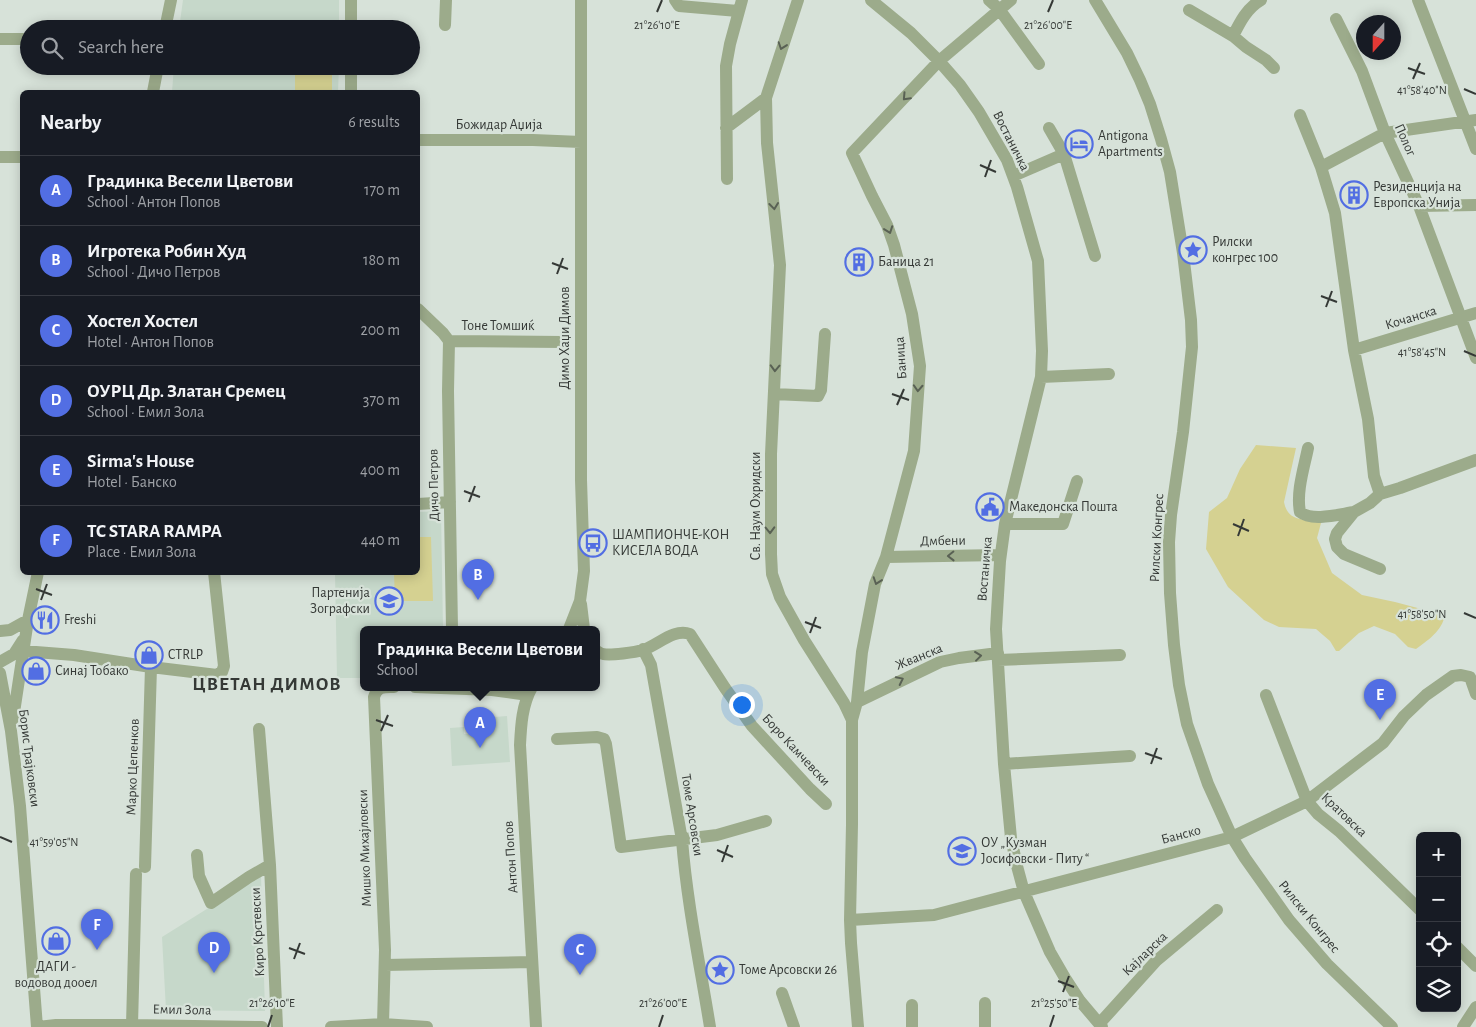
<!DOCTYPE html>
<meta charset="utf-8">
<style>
body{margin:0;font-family:"Alegreya Sans",sans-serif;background:#20242c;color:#f1f3f6}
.controls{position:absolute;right:15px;bottom:15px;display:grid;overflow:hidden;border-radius:8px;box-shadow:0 2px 12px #0003}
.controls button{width:45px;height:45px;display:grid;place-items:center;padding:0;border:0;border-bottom:1px solid #363941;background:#171b24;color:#f1f3f6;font:25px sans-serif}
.compass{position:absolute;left:1356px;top:15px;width:45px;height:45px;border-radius:50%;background:#171b24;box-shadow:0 2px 12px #0003;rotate:201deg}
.you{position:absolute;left:741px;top:704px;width:18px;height:18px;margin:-12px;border:4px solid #fff;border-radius:50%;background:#1a73e8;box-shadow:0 0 0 8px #1a73e833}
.badge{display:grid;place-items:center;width:32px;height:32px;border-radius:50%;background:#526ee3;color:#fff;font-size:16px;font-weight:700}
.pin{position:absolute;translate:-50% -41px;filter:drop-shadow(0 1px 2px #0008)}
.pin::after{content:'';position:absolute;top:26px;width:18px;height:15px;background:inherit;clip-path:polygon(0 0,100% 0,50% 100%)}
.popup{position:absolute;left:360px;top:626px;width:240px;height:65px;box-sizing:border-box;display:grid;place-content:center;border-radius:8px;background:#171b24;filter:drop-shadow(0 1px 4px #0005);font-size:16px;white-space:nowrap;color:#9ea1a6}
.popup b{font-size:19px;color:#f1f3f6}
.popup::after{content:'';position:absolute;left:50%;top:100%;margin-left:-10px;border:10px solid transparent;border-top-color:#171b24}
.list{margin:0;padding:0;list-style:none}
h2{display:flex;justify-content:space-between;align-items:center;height:65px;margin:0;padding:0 20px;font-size:21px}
h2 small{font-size:16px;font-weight:400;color:#9ea1a6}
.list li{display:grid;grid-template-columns:32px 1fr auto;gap:15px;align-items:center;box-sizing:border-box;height:70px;padding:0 20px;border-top:1px solid #363941}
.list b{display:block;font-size:19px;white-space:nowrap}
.list p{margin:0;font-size:16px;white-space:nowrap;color:#9ea1a6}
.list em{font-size:16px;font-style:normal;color:#9ea1a6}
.icon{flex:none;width:28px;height:28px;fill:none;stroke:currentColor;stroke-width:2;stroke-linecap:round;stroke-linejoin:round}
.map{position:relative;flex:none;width:1476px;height:1027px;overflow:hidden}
.search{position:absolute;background:#171b24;box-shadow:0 2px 12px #0003;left:20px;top:20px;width:400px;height:55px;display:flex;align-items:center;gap:12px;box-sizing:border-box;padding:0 18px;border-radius:28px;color:#9ea1a6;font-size:19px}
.panel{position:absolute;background:#171b24;box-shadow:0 2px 12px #0003;left:20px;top:90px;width:400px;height:485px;border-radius:8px}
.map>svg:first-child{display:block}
.built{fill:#c6d8ca}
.green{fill:#d5d191}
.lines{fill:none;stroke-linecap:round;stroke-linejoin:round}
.minor{stroke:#9cab8b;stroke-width:12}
.oneway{stroke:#596154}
.ticks{fill:none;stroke:#353936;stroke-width:2}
.labels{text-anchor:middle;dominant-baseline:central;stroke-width:4.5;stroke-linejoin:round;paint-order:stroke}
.street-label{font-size:14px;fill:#353936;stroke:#d7e2d9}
.poi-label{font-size:14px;fill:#353936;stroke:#d7e2d9;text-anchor:start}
.district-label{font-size:19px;font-weight:bold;letter-spacing:1px;fill:#353936;stroke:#d7e2d9}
.ticks-label{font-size:12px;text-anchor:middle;fill:#353936;stroke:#d7e2d9;stroke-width:4.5;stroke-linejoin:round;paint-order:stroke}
</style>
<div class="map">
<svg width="1476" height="1027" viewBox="0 0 1476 1027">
<rect width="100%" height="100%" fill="#d7e2d9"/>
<path class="built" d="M183,0H339V29H179Z
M174,66H339L338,92H172Z
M441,511L443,629H364V678H337L335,573L418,572V512Z
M507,716L510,762L452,766L450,728L464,727V734H471L470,719Z
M261,875L265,1011L166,1010L162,937Z"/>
<path class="green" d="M295,66H332V92H295Z
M1256,445L1296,448L1284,502C1288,523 1305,518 1321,523L1317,538L1332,573L1362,595L1395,602L1425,610L1446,611C1443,630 1431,638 1416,649L1408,647L1395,634L1374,626L1359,633L1339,651H1336L1330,641L1316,629L1279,627L1264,620L1228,587L1206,549L1209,512L1227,498L1240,469Z
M418,537H431L433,601H395L394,573L418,572Z"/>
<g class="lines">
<path class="minor" d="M351,0V29
M675,0L679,6L738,11
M798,0L766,98L767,143L780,265L771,454V554L772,574L780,597L804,640L844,703L852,720V824L850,920L851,943L858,1027
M871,0L911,33L939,61L960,85L979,112L1007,160L1017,187L1038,261L1042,351L1041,377L1005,524L1000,561L996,629L1004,764L1011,838L1017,866L1024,892L1050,952L1065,978L1080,1001L1102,1027
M989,0L999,9L1039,64
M1095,0L1127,53L1140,80L1150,104L1161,139L1170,172L1183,253L1191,320L1192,347L1183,432L1171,515L1169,542L1170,593L1174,645L1179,685L1187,724L1208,784L1232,837L1245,858L1289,920L1327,964L1392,1027
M1418,0L1476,149
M1189,10L1233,36L1246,47L1266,60L1274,68
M1336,19L1362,71L1385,133L1419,206L1476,358
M445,25L446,0
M165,29L171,0
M1233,36C1240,22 1247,8 1261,0
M0,39H29
M153,92L158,66
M351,92V66
M1300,115L1321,167L1335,213L1354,350L1368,419L1374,476L1380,494L1400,488L1476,460
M726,128L766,98
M1049,128L1064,154L1095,256
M418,140H533L581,142
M0,157H22
M1321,167L1385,133L1476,120
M1013,176L1064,154
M727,179L726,66L730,44L742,0
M1419,206L1476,205
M418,309L443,333L449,341L563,342
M449,341L448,391L452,629
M1354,350L1476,313
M1041,377L1109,374
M774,394L818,396L821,390L825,334
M1308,448C1304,468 1296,492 1300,512C1312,522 1340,514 1354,512
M1380,494L1370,503L1354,512L1337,533L1335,539L1337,547L1344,554L1380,569
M418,504L450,502
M1005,524H1063L1077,481
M886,557L1000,555
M581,604L584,629
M569,629L580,601L584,571L581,480V0
M0,631L10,630L28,620
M643,649L651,665L682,840C687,903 700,965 710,1027
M23,651L74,655L151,667L145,867
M596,651C599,652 601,654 603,654C610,656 636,652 643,650C658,645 674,628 690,634L725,688L752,726L810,789L826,804
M998,660L1120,655
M0,662L14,654L23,640
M151,667L217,675L222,672L224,666L214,572
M0,673L11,731L20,806L37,1027
M415,687L492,690L528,695
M532,687C522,705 521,725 520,745L536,1027
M1266,695L1307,801L1318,814L1339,831L1420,910
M857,702L940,662L959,658L998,653
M13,719L28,620L38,572
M852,720L857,702L862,652L875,584L886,557L914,451L920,366L912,314L894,245L887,225L872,196L852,153L939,61L1011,0
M259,729L270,865L277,1027
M557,739L597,737L604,739L606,744L621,847L717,835L766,821
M1004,764L1130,756
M197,855L199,876L211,903L249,877L270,865
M850,920L934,915L1232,837L1307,801L1383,743L1404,716L1426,695L1453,676L1461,675L1470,677L1476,694
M1457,947L1476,966
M385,965L532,962
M782,993L794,1027
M985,1003V1027
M912,1005V1027
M383,1024L385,950L374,697C377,686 384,687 394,687
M1099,1024L1156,961L1217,910
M132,1025L136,874
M38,1027L56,1025H132L262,1027
M331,1027L383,1024L427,1027
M1463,1027L1476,1007"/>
</g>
<defs><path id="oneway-chevron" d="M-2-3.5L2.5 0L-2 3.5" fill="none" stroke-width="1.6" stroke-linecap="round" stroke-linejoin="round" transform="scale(1.25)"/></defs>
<g class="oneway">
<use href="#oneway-chevron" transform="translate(782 46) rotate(109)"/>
<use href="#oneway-chevron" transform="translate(906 97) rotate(133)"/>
<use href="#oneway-chevron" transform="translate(774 206) rotate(83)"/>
<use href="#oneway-chevron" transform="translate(889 230) rotate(70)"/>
<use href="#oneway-chevron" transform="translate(775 368) rotate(92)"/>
<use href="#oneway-chevron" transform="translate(918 388) rotate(93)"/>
<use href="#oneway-chevron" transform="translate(770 530) rotate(89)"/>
<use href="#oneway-chevron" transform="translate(951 556) rotate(179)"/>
<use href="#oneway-chevron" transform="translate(877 581) rotate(109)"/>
<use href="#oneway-chevron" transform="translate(978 656) rotate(-7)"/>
<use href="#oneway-chevron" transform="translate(900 680) rotate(-26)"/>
</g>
<path class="ticks" d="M657,12L662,0M1048,12L1053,0M1408,68L1425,74M1413,79L1420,63M1464,89L1476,94M980,165L996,172M985,177L991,160M552,263L568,269M557,274L563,258M1321,296L1337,302M1326,307L1332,291M1464,351L1476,356M892,394L909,400M897,405L904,389M464,491L480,497M469,502L475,486M1233,524L1249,531M1238,536L1244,519M36,589L52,595M41,600L47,584M1464,613L1476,618M805,622L821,628M810,633L816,617M376,720L393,726M381,731L388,715M1145,753L1162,759M1151,764L1157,748M0,837L12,842M717,850L733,857M722,862L728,845M289,948L305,954M294,959L300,943M1058,981L1074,987M1063,992L1069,976M268,1027L272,1015M659,1027L663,1015M1050,1027L1054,1015"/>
<defs>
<g id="hotel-ring" transform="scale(1.4375)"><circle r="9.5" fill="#d7e2d9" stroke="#526ee3" stroke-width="1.5"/><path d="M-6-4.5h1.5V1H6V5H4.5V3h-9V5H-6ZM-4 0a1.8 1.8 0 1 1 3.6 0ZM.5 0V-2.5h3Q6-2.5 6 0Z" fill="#526ee3"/></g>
<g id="building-ring" transform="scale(1.4375)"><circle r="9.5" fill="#d7e2d9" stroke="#526ee3" stroke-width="1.5"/><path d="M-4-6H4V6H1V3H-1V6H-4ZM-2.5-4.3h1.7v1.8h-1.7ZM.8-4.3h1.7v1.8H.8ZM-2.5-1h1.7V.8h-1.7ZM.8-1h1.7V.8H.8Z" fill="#526ee3"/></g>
<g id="sight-ring" transform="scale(1.4375)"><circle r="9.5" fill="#d7e2d9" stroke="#526ee3" stroke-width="1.5"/><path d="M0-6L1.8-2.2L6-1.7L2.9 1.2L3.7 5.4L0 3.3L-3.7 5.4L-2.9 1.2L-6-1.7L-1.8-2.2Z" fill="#526ee3"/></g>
<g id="civic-ring" transform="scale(1.4375)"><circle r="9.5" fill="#d7e2d9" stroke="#526ee3" stroke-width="1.5"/><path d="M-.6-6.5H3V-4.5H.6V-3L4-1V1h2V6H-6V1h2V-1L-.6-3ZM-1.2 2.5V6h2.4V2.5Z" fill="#526ee3"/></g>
<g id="bus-ring" transform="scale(1.4375)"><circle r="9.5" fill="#d7e2d9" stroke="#526ee3" stroke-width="1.5"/><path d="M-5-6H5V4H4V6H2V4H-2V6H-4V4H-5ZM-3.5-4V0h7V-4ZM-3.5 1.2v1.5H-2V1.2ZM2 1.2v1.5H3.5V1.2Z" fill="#526ee3"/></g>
<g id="school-ring" transform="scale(1.4375)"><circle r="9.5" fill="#d7e2d9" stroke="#526ee3" stroke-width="1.5"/><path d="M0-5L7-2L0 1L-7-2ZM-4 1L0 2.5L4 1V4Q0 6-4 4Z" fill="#526ee3"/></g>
<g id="restaurant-ring" transform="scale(1.4375)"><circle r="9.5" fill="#d7e2d9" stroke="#526ee3" stroke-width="1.5"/><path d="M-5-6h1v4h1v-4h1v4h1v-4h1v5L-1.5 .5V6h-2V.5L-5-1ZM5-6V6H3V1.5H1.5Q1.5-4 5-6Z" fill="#526ee3"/></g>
<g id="shop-ring" transform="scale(1.4375)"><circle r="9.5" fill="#d7e2d9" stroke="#526ee3" stroke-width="1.5"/><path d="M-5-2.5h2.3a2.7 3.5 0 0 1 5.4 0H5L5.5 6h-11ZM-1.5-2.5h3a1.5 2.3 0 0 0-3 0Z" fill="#526ee3"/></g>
</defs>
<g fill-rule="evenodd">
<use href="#hotel-ring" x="1079" y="144"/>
<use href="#building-ring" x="1354" y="195"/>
<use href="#sight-ring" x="1193" y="250"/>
<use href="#building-ring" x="859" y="262"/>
<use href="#civic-ring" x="990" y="507"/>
<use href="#bus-ring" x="593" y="543"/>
<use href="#school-ring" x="389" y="601"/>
<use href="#restaurant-ring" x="45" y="620"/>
<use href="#shop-ring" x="149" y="655"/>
<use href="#shop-ring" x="36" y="671"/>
<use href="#school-ring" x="962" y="851"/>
<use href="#shop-ring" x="56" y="941"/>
<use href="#sight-ring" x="720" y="970"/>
</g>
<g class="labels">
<g class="street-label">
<text x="499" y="125">Божидар Аџија</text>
<text transform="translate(1405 140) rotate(66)">Полог</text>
<text transform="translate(1011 141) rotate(63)">Востаничка</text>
<text transform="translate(1411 318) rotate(-17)">Кочанска</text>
<text x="498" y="326">Тоне Томшиќ</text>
<text transform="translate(565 338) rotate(-90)">Димо Хаџи Димов</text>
<text transform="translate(901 358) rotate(-94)">Баница</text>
<text transform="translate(434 485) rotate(-91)">Дичо Петров</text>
<text transform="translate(756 506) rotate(-90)">Св. Наум Охридски</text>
<text transform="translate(1157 538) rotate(-87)">Рилски Конгрес</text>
<text transform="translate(943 541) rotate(-1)">Дмбени</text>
<text transform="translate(985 569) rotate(-85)">Востаничка</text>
<text transform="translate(919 657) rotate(-22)">Жванска</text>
<text transform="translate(796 750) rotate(47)">Боро Камчевски</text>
<text transform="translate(29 758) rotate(83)">Борис Трајковски</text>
<text transform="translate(133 767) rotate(-88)">Марко Цепенков</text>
<text transform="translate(692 815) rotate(81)">Томе Арсовски</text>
<text transform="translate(1344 815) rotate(44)">Кратовска</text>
<text transform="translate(1181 835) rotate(-15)">Банско</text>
<text transform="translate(365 848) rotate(-92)">Мишко Михајловски</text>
<text transform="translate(511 857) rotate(-94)">Антон Попов</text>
<text transform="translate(1309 917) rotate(51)">Рилски Конгрес</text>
<text transform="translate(258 932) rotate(-93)">Киро Крстевски</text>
<text transform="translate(1145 954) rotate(-44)">Кајларска</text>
<text transform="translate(182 1010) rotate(1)">Емил Зола</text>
</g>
<g class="poi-label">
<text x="1098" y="136">Antigona<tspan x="1098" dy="16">Apartments</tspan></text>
<text x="1373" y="187">Резиденција на<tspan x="1373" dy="16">Европска Унија</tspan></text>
<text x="1212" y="242">Рилски<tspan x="1212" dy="16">конгрес 100</tspan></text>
<text x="878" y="262">Баница 21</text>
<text x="1009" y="507">Македонска Пошта</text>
<text x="612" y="535">ШАМПИОНЧЕ-КОН<tspan x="612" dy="16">КИСЕЛА ВОДА</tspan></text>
<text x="370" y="593" text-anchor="end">Партенија<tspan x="370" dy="16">Зографски</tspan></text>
<text x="64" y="620">Freshi</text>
<text x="168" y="655">CTRLP</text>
<text x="55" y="671">Синај Тобако</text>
<text x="981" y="843">ОУ „Кузман<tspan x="981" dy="16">Јосифовски - Питу “</tspan></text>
<text x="56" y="967" text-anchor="middle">ДАГИ -<tspan x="56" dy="16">водовод дооел</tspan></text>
<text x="739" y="970">Томе Арсовски 26</text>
</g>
<g class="district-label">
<text x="267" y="684">ЦВЕТАН ДИМОВ</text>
</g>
</g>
<g class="ticks-label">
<text x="657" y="29">21°26'10"E</text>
<text x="1048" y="29">21°26'00"E</text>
<text x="1422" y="94">41°58'40"N</text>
<text x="1422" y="356">41°58'45"N</text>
<text x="1422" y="618">41°58'50"N</text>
<text x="54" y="846">41°59'05"N</text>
<text x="272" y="1007">21°26'10"E</text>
<text x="663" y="1007">21°26'00"E</text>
<text x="1054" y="1007">21°25'50"E</text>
</g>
</svg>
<div class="controls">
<button>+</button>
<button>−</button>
<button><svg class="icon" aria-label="locate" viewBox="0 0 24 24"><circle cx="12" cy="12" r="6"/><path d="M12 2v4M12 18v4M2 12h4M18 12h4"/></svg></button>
<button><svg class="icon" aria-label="layers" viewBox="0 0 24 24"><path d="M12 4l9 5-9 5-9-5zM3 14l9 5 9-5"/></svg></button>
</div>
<svg class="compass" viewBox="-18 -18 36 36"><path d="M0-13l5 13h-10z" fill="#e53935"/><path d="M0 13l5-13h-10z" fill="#9ea1a6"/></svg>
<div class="you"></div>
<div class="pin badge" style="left:480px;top:748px">A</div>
<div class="popup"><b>Градинка Весели Цветови</b>School</div>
<div class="pin badge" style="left:478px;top:600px">B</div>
<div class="pin badge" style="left:580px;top:975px">C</div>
<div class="pin badge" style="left:214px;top:973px">D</div>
<div class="pin badge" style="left:1380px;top:720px">E</div>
<div class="pin badge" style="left:97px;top:950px">F</div>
<div class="search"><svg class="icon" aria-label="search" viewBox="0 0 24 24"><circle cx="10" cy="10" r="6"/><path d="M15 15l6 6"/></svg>Search here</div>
<section class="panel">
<h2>Nearby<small>6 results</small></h2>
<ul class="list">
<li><span class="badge">A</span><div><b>Градинка Весели Цветови</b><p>School · Антон Попов</p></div><em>170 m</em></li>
<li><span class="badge">B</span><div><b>Игротека Робин Худ</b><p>School · Дичо Петров</p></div><em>180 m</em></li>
<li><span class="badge">C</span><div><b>Хостел Хостел</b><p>Hotel · Антон Попов</p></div><em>200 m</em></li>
<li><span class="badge">D</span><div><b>ОУРЦ Др. Златан Сремец</b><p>School · Емил Зола</p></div><em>370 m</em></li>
<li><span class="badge">E</span><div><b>Sirma's House</b><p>Hotel · Банско</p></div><em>400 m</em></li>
<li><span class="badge">F</span><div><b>TC STARA RAMPA</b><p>Place · Емил Зола</p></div><em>440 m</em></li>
</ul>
</section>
</div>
